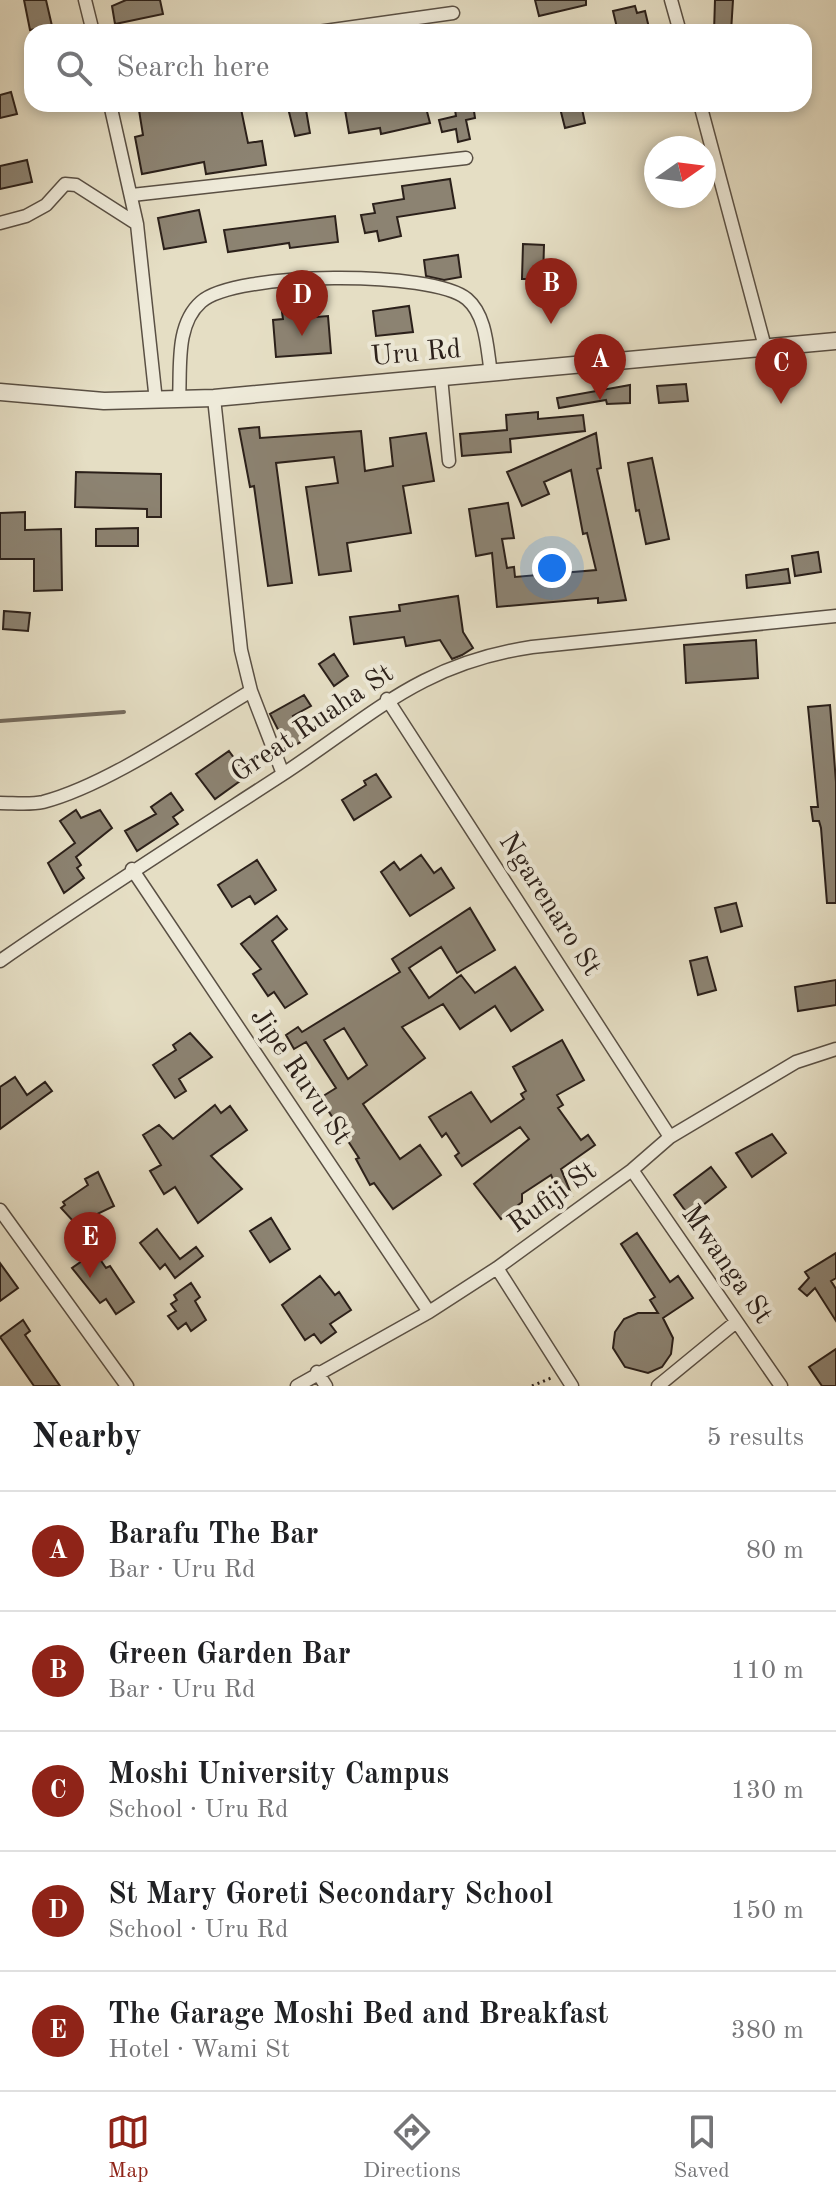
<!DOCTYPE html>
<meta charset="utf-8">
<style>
body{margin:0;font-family:"Old Standard TT",serif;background:#f6f6f6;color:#202124}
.compass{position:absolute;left:644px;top:136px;width:72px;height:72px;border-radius:50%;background:#fff;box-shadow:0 4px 12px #0003;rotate:76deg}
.you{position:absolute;left:552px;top:568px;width:28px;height:28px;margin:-20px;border:6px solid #fff;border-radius:50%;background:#1a73e8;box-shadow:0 0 0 12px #1a73e833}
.badge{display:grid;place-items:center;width:52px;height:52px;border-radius:50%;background:#8f2418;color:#fff;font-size:26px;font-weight:700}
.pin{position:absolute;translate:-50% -66px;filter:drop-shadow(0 2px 4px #0008)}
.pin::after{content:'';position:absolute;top:42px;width:28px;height:24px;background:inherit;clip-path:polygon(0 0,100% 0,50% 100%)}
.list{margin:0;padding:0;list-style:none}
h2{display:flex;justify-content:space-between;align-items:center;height:104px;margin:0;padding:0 32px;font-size:34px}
h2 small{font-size:26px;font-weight:400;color:#757577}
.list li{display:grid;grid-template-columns:52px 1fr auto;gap:24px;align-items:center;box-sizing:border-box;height:120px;padding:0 32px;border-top:2px solid #e0e0e0}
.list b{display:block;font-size:30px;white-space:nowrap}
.list p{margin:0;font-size:26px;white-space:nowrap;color:#757577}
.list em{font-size:26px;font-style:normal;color:#757577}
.icon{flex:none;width:44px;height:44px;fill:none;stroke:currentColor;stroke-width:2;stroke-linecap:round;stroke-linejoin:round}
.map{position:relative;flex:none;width:836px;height:1386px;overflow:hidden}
.search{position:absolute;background:#fff;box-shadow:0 4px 12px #0003;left:24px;right:24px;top:24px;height:88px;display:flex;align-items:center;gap:20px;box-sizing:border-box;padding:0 28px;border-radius:24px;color:#757577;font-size:30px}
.sheet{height:704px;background:#fff}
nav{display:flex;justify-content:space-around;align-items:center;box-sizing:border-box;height:112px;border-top:2px solid #e0e0e0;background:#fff;font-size:22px;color:#757577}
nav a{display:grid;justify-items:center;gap:4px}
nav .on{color:#8f2418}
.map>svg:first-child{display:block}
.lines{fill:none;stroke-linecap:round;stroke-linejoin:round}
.stream{stroke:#756b5d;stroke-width:4}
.building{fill:#8c8372;stroke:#2b201a;stroke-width:2;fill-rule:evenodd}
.minor-casing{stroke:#5a5044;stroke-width:15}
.tertiary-casing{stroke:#5a5044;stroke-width:19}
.path{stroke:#2b201a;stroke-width:3;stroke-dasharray:2 4;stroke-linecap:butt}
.minor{stroke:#eeead9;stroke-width:12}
.tertiary{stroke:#eeead9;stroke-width:16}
.labels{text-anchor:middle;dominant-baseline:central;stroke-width:8;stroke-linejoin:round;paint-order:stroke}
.street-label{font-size:28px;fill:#2b201a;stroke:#eeead9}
</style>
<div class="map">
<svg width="836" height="1386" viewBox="0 0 836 1386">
<rect width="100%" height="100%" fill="#e5dec4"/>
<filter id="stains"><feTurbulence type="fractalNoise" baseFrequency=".0025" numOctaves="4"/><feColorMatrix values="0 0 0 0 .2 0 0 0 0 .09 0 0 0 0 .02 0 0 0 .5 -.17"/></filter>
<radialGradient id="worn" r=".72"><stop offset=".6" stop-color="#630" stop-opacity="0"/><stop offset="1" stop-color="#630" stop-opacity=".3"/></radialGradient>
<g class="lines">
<path class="stream" d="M0,721L124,712"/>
</g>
<path class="building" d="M24,0H46L52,26L30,30Z
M126,0H160L163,14L115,24L112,6Z
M535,0H586V5L539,16Z
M715,0H733L731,32H714Z
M635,6L637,13L645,11L650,32H618L613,11Z
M11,92L17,114L0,118V95Z
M138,104H240L248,143L262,141L266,165L206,174L204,162L142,174L135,137L143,135Z
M287,104H305L310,133L295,136Z
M344,104H425L430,123L381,134L380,128L349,133Z
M454,104H473L475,118L466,120L470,139L458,142L456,129L442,132L439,120L456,116Z
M559,104H581L585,123L565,128Z
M27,160L32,182L0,189V166Z
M450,179L455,208L397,217L401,236L379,241L377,231L365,233L361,215L375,213L373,204L404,199L402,186Z
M199,210L206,242L164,249L158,218Z
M335,216L338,242L290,248L289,243L228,252L224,230Z
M523,244L544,245L543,279H522Z
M458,255L461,277L444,280L426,276L424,260Z
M409,306L413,332L376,336L373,311Z
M302,310L303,318L328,316L331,353L276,357L273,320L283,319L282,312Z
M686,384L688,401L659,403L657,386Z
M630,385V403L607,404L606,400L559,408L557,398Z
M538,412V419L583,415L585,431L510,439L511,452L462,456L460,434L507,430L506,415Z
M259,427L260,438L361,431L365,471L393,466L390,438L426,433L434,481L403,486L411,533L347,543L351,571L319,575L306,487L338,483L334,457L276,463L292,583L268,586L254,486L250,487L239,429Z
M596,433L601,468L597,469L626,600L598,603V598L497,607L492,553L476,556L469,509L508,503L514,538L502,539L507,568L514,567L515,577L596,570L587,533L583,534L571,470L544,482L549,494L522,506L507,472Z
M652,458L669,539L646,544L639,510L636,511L628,463Z
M76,472L161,474V517H147V509L75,507Z
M25,512V530L61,529L62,590L34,591V559H0V513Z
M138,528V546H96V529Z
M818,552L821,572L795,576L792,556Z
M788,569L790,583L747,588L746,575Z
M458,596L463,632L473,648L462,655L452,659L440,640L406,646L404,637L354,644L350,617L400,611L399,605Z
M4,611L30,613L28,631L3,629Z
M756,640L758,678L686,683L684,645Z
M334,654L348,676L334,686L319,664Z
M304,695L311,706L293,716L306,739L288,749L270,714Z
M830,705L836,782V903H827L821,828L819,821H813L811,807H818L808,707Z
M229,751L247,776L215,799L196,774Z
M376,774L391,797L354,820L342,800L366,785L364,781Z
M171,793L183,810L173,817L178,824L137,851L125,831L156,814L151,807Z
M76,810L81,818L100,810L112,828L76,857L81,865L77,868L84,878L64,893L48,863L75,843L60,821Z
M421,855L434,873L441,868L454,888L410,916L381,872L394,862L400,870Z
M257,860L276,890L255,904L250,896L232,907L218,885Z
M736,903L742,926L721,932L715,908Z
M470,908L495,950L457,973L441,947L409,968L429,998L461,975L475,993L515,967L543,1010L511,1031L495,1006L460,1029L443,1004L402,1027L425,1058L363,1104L400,1159L420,1145L441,1175L393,1209L374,1183L370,1185L356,1159L359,1158L320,1098L336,1088L306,1042L294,1049L286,1035L298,1027L302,1032L400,972L392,959ZM344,1028L367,1065L348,1079L324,1040Z
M277,916L287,929L272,941L307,994L285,1008L274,992L268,996L253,974L261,969L241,944Z
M707,957L716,990L698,995L690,961Z
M836,980V1005L798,1011L795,987Z
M190,1033L212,1057L179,1079L186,1091L175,1098L153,1065L176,1050L173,1045Z
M562,1040L584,1080L557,1095L563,1105L558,1108L581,1140L588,1135L595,1145L561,1169L572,1196L562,1200L551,1175L522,1194V1202L501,1219L474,1184L529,1139L520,1127L462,1166L455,1156L459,1153L446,1133L442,1137L429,1117L471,1092L491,1122L524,1099L521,1094L526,1091L513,1067Z
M15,1077L27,1095L45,1082L52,1091L0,1129V1087Z
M215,1105L221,1113L230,1106L247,1130L211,1156L242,1189L198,1223L175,1187L164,1194L150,1171L161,1165L143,1135L159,1125L173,1139Z
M772,1134L786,1153L752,1177L736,1153Z
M711,1167L726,1187L689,1216L674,1195Z
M98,1172L114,1206L97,1214L102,1220L84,1233L61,1208L65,1205L63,1202L88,1185L85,1179Z
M271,1218L290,1249L270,1262L250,1231Z
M157,1229L180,1259L196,1247L203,1256L175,1278L165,1264L160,1269L140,1243Z
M637,1233L670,1282L678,1276L693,1298L663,1318L673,1338L671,1354L662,1367L648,1373L625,1367L613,1348L615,1332L624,1319L638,1313H658L650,1300L655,1297L621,1244Z
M95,1252L106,1268L110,1266L134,1302L116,1314L106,1299L100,1303L72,1268Z
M836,1253V1278L831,1281L836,1289V1321L815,1288L807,1296L799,1289L809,1278L805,1272Z
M0,1263L18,1288L0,1301Z
M320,1276L335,1295L339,1292L351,1310L330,1324L336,1332L321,1343L314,1334L305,1340L282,1305Z
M191,1283L200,1297L195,1301L206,1320L191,1331L186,1323L178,1329L168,1316L176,1311L171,1304L177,1300L174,1295Z
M23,1320L30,1331L25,1335L60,1386H34L0,1337Z
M836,1349V1386H822L809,1367Z"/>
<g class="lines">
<g class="minor-casing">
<path id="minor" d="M85,0L93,32
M671,0L680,32
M318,32L453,13
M110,104L137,224L156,401
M700,104L765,347
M132,195L466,158
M0,223L26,216L46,205L65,184L76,185L137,224
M441,377L449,461
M214,398L241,650L251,691L283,774
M179,400C181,368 175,325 201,302C235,271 433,270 467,299C487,316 487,350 491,373
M387,699L670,1137
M0,803C14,803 30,805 43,802C108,785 192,726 251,691
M132,869L429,1312
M0,961C92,897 186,837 280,776C371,717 418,664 532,647L836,616
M632,1170L781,1386
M0,1210L127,1386
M497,1268L572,1386
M317,1372L326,1386
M297,1386L429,1312L497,1268L632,1170L670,1137L796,1062L836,1049
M658,1386L736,1322"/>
</g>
<g class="tertiary-casing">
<path id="tertiary" d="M0,392L104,401L214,398L836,341"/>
</g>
<path class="path" d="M532,1386L551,1378"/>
<use href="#minor" class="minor"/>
<use href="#tertiary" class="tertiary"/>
</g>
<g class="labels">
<g class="street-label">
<text transform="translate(416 354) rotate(-5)">Uru Rd</text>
<text transform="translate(313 724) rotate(-34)">Great Ruaha St</text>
<text transform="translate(549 905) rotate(57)">Ngarenaro St</text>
<text transform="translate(300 1077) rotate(56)">Jipe Ruvu St</text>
<text transform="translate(553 1198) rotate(-36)">Rufiji St</text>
<text transform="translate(726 1265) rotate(55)">Mwanga St</text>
</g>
</g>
<rect width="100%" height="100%" filter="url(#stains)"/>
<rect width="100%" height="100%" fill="url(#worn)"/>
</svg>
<svg class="compass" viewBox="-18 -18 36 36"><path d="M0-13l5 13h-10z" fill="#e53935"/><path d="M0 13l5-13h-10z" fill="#757577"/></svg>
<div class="you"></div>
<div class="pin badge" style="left:600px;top:400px">A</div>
<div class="pin badge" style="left:551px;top:324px">B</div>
<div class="pin badge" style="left:781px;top:404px">C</div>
<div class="pin badge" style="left:302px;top:336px">D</div>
<div class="pin badge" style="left:90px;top:1278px">E</div>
<div class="search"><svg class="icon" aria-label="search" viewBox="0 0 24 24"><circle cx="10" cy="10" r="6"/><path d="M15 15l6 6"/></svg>Search here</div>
</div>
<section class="sheet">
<h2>Nearby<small>5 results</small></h2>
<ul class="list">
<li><span class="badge">A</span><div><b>Barafu The Bar</b><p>Bar · Uru Rd</p></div><em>80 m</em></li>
<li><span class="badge">B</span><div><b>Green Garden Bar</b><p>Bar · Uru Rd</p></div><em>110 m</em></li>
<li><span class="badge">C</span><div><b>Moshi University Campus</b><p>School · Uru Rd</p></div><em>130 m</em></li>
<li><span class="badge">D</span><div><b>St Mary Goreti Secondary School</b><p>School · Uru Rd</p></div><em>150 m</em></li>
<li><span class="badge">E</span><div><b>The Garage Moshi Bed and Breakfast</b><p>Hotel · Wami St</p></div><em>380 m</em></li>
</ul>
</section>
<nav>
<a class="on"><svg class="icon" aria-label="map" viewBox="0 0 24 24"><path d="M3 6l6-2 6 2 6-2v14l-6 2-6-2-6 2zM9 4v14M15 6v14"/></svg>Map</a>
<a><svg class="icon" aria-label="directions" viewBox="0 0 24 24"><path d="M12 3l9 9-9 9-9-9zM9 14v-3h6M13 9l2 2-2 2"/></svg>Directions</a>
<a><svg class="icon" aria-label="saved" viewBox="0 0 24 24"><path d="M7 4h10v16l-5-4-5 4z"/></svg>Saved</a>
</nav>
